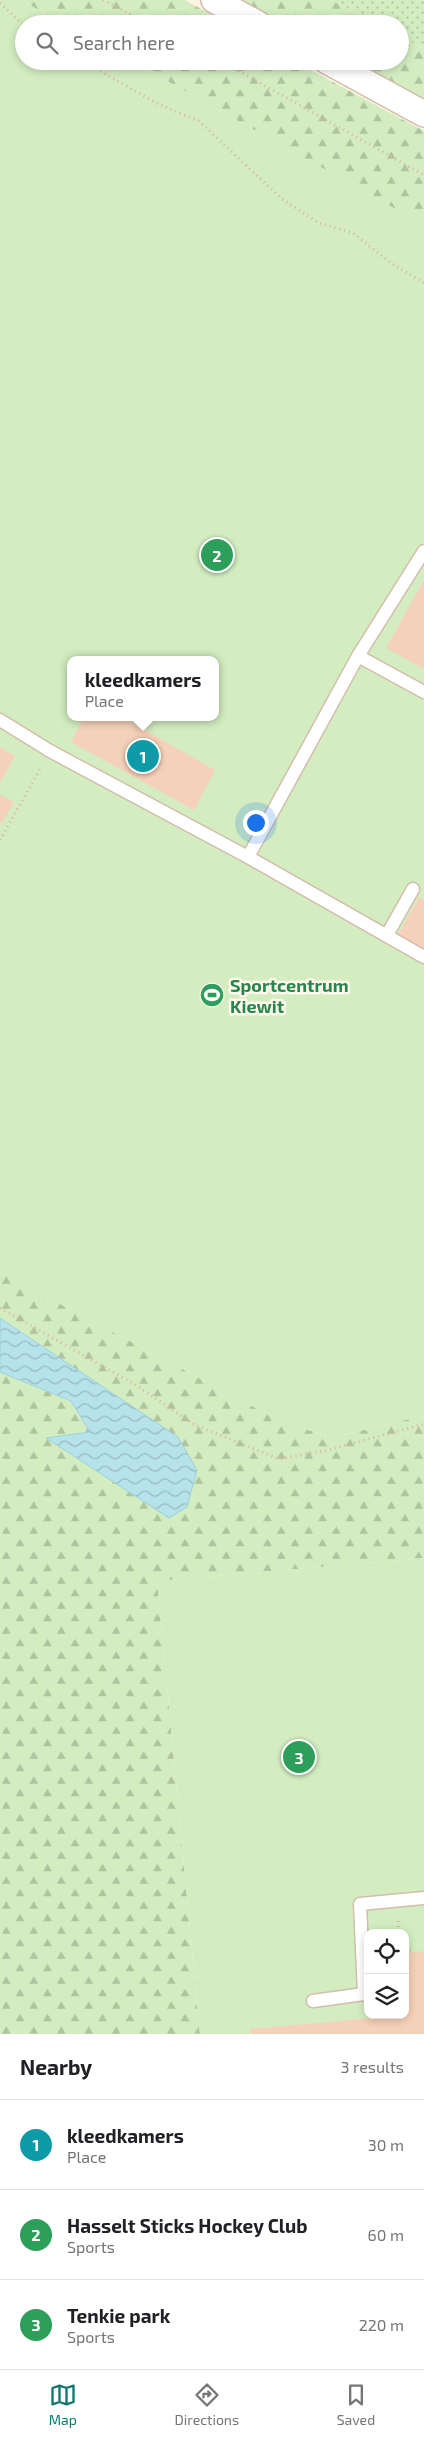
<!DOCTYPE html>
<style>
body{margin:0;font-family:"Exo 2",sans-serif;background:#f2f2f2;color:#202124}
.controls{position:absolute;right:15px;bottom:15px;display:grid;overflow:hidden;border-radius:10px;box-shadow:0 2px 8px #0003}
.controls button{width:45px;height:45px;display:grid;place-items:center;padding:0;border:0;border-bottom:1px solid #e0e0e0;background:#fff;color:#202124;font:25px sans-serif}
.you{position:absolute;left:255px;top:822px;width:18px;height:18px;margin:-12px;border:4px solid #fff;border-radius:50%;background:#1a73e8;box-shadow:0 0 0 8px #1a73e833}
.badge{display:grid;place-items:center;width:32px;height:32px;border-radius:50%;background:#0f766e;color:#fff;font-size:16px;font-weight:700}
.pin{position:absolute;translate:-50% -50%;border:2px solid #fff;box-shadow:0 1px 5px #0006}
.popup{position:absolute;left:67px;top:656px;width:152px;height:65px;box-sizing:border-box;display:grid;place-content:center;border-radius:10px;background:#fff;filter:drop-shadow(0 1px 4px #0005);font-size:16px;white-space:nowrap;color:#757577}
.popup b{font-size:19px;color:#202124}
.popup::after{content:'';position:absolute;left:50%;top:100%;margin-left:-10px;border:10px solid transparent;border-top-color:#fff}
.list{margin:0;padding:0;list-style:none}
h2{display:flex;justify-content:space-between;align-items:center;height:65px;margin:0;padding:0 20px;font-size:21px}
h2 small{font-size:16px;font-weight:400;color:#757577}
.list li{display:grid;grid-template-columns:32px 1fr auto;gap:15px;align-items:center;box-sizing:border-box;height:90px;padding:0 20px;border-top:1px solid #e0e0e0}
.list b{display:block;font-size:19px;white-space:nowrap}
.list p{margin:0;font-size:16px;white-space:nowrap;color:#757577}
.list em{font-size:16px;font-style:normal;color:#757577}
.icon{flex:none;width:28px;height:28px;fill:none;stroke:currentColor;stroke-width:2;stroke-linecap:round;stroke-linejoin:round}
.map{position:relative;flex:none;width:424px;height:2034px;overflow:hidden}
.search{position:absolute;background:#fff;box-shadow:0 2px 8px #0003;left:15px;right:15px;top:15px;height:55px;display:flex;align-items:center;gap:12px;box-sizing:border-box;padding:0 18px;border-radius:28px;color:#757577;font-size:19px}
.sheet{height:335px;background:#fff}
nav{display:flex;justify-content:space-around;align-items:center;box-sizing:border-box;height:70px;border-top:1px solid #e0e0e0;background:#fff;font-size:14px;color:#757577}
nav a{display:grid;justify-items:center;gap:2px}
nav .on{color:#0f766e}
.map>svg:first-child{display:block}
.grass{fill:url(#grass-dots)}
.forest{fill:url(#forest-firs)}
.pitch{fill:#d3edc1;fill-rule:evenodd}
.water{fill:url(#water-waves);stroke:#9bd2dc}
.building{fill:#f6d1b9}
.lines{fill:none;stroke-linecap:round;stroke-linejoin:round}
.lane-casing{stroke:#d3bdab;stroke-width:15}
.street-casing{stroke:#d3bdab;stroke-width:28}
.path{stroke:#dbb49c;stroke-width:3;stroke-dasharray:1 4;stroke-linecap:butt}
.lane{stroke:#fff;stroke-width:12}
.street{stroke:#fff;stroke-width:25}
.labels{text-anchor:middle;dominant-baseline:central;stroke-width:5;stroke-linejoin:round;paint-order:stroke}
.leisure-label{font-size:18px;font-weight:bold;fill:#27864d;stroke:#fff7ec;text-anchor:start}
</style>
<div class="map">
<svg width="424" height="2034" viewBox="0 0 424 2034">
<defs>
<pattern id="grass-dots" width="8" height="8" patternUnits="userSpaceOnUse" patternTransform="scale(1.25)"><rect width="8" height="8" fill="#d3edc1"/><path d="M2 2h.1M6 6h.1" fill="none" stroke="#b0c39f" stroke-width="1.8" stroke-linecap="round"/></pattern>
<pattern id="forest-firs" width="22" height="20" patternUnits="userSpaceOnUse" patternTransform="scale(1.25)"><rect width="22" height="20" fill="#d3edc1"/><path d="M5 1l3.5 6h-7zM16 11l3.5 6h-7z" fill="#b0c39f"/></pattern>
<pattern id="water-waves" width="16" height="10" patternUnits="userSpaceOnUse" patternTransform="scale(1.25)"><rect width="16" height="10" fill="#b6e2ea"/><path d="M0 5q4-4 8 0t8 0" fill="none" stroke="#99babf"/></pattern>
</defs>
<rect width="100%" height="100%" fill="#fef4e4"/>
<path class="grass" d="M331,0H424V49L400,36V24H376Z"/>
<path class="forest" d="M21,0H185L228,24H63Z
M239,0H331L376,24H283Z
M400,36L424,49V100L352,61H400Z
M131,61H294L424,131V225Z
M0,1272L288,1425L335,1437L413,1418L424,1411V1558L157,1581L200,2034H0V1372L71,1401L91,1432L47,1439L178,1437L0,1318Z"/>
<path class="pitch" d="M0,0H21L63,24H24V61H131L424,225V1411L414,1418L335,1437L288,1425L0,1272ZM70,660H216V717H70Z
M424,1558V2034H200L157,1581ZM368,1933H405V2015H368Z"/>
<path class="water" d="M0,1318L178,1437L197,1470L187,1507L169,1518L46,1438L90,1432L71,1401L0,1372Z"/>
<path class="building" d="M424,580V669L386,648Z
M84,717H122L215,770L194,810L71,742Z
M0,747L15,756L0,783Z
M0,795L14,802L2,823L0,822Z
M419,897L424,900V950L398,935Z
M424,1951V2034H250V2029L405,2015V1953Z"/>
<g class="lines">
<g class="lane-casing">
<path id="lane" d="M358,656L424,692
M0,720L50,751L248,857L424,957
M248,857L358,656L424,551
M387,935L413,889
M313,2001L364,1994L360,1904L424,1898"/>
</g>
<g class="street-casing">
<path id="street" d="M214,0L258,24
M327,61L424,114"/>
</g>
<path class="path" d="M103,0L149,24
M0,3L24,25
M83,61L156,103L199,121L282,199L319,223L353,233L391,263L424,283
M221,61L424,175
M0,840L40,769
M0,1308L134,1384L195,1425L279,1459L328,1450L424,1424
M398,1921L399,1933
M405,1950H412"/>
<use href="#lane" class="lane"/>
<use href="#street" class="street"/>
</g>
<defs>
<g id="stadium-disc" transform="scale(1.25)"><circle r="9.5" fill="#2e9e5b" stroke="#fff7ec"/><path d="M0-5a6.5 5 0 1 0 0 10a6.5 5 0 1 0 0-10ZM-3.5-1.8h7v3.6h-7Z" fill="#fff"/></g>
</defs>
<g fill-rule="evenodd">
<use href="#stadium-disc" x="212" y="995"/>
</g>
<g class="labels">
<g class="leisure-label">
<text x="230" y="985">Sportcentrum<tspan x="230" dy="21">Kiewit</tspan></text>
</g>
</g>
</svg>
<div class="controls">
<button><svg class="icon" aria-label="locate" viewBox="0 0 24 24"><circle cx="12" cy="12" r="6"/><path d="M12 2v4M12 18v4M2 12h4M18 12h4"/></svg></button>
<button><svg class="icon" aria-label="layers" viewBox="0 0 24 24"><path d="M12 4l9 5-9 5-9-5zM3 14l9 5 9-5"/></svg></button>
</div>
<div class="you"></div>
<div class="pin badge" style="left:143px;top:756px;background:#0f9aa8">1</div>
<div class="popup"><b>kleedkamers</b>Place</div>
<div class="pin badge" style="left:217px;top:555px;background:#2e9e5b">2</div>
<div class="pin badge" style="left:299px;top:1757px;background:#2e9e5b">3</div>
<div class="search"><svg class="icon" aria-label="search" viewBox="0 0 24 24"><circle cx="10" cy="10" r="6"/><path d="M15 15l6 6"/></svg>Search here</div>
</div>
<section class="sheet">
<h2>Nearby<small>3 results</small></h2>
<ul class="list">
<li><span class="badge" style="background:#0f9aa8">1</span><div><b>kleedkamers</b><p>Place</p></div><em>30 m</em></li>
<li><span class="badge" style="background:#2e9e5b">2</span><div><b>Hasselt Sticks Hockey Club</b><p>Sports</p></div><em>60 m</em></li>
<li><span class="badge" style="background:#2e9e5b">3</span><div><b>Tenkie park</b><p>Sports</p></div><em>220 m</em></li>
</ul>
</section>
<nav>
<a class="on"><svg class="icon" aria-label="map" viewBox="0 0 24 24"><path d="M3 6l6-2 6 2 6-2v14l-6 2-6-2-6 2zM9 4v14M15 6v14"/></svg>Map</a>
<a><svg class="icon" aria-label="directions" viewBox="0 0 24 24"><path d="M12 3l9 9-9 9-9-9zM9 14v-3h6M13 9l2 2-2 2"/></svg>Directions</a>
<a><svg class="icon" aria-label="saved" viewBox="0 0 24 24"><path d="M7 4h10v16l-5-4-5 4z"/></svg>Saved</a>
</nav>
